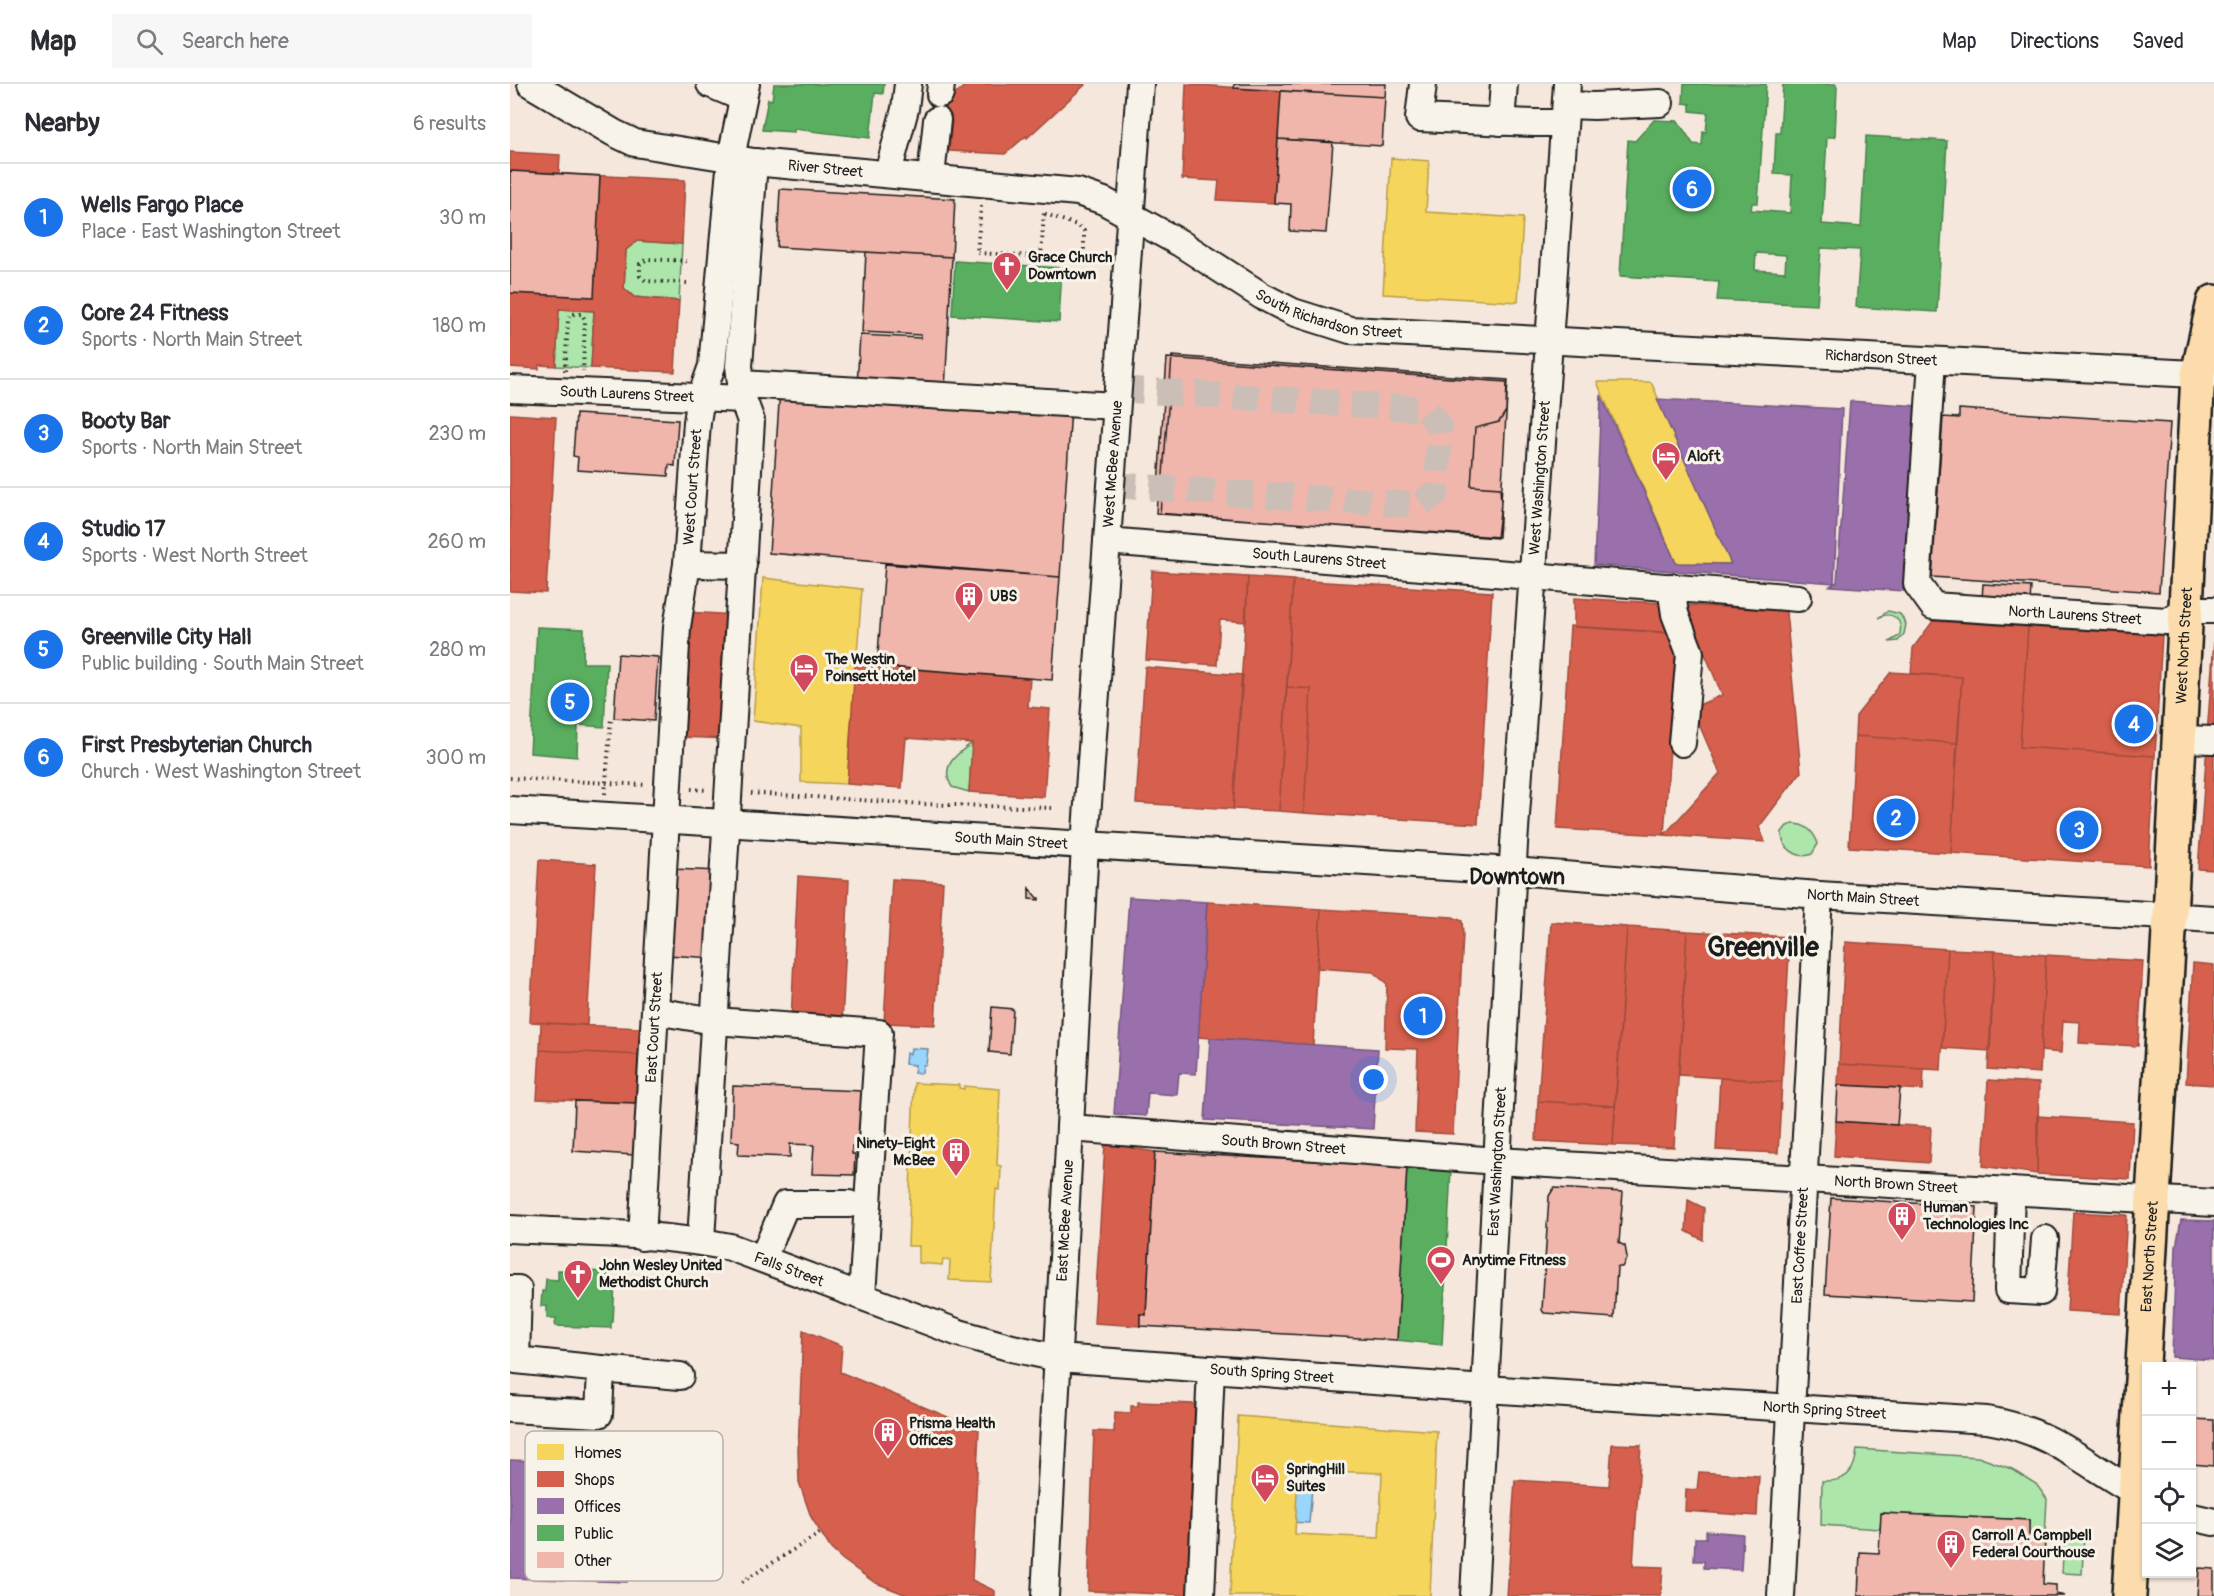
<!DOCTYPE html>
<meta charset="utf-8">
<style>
body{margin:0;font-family:Pangolin,sans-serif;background:#f7f7f7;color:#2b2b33}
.controls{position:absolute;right:18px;bottom:18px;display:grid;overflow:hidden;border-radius:0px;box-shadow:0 2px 4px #0004}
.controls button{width:54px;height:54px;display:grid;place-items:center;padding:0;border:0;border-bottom:2px solid #e1e1e2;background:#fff;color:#2b2b33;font:30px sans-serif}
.you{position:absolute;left:864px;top:996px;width:21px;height:21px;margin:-15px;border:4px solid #fff;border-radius:50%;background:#1a73e8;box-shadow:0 0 0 9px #1a73e833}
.badge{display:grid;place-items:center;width:39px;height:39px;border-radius:50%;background:#1a73e8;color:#fff;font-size:20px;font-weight:700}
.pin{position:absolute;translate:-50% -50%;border:3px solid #fff;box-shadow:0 2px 6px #0006}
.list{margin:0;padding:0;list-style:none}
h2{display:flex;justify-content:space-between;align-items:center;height:78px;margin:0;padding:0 24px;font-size:26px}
h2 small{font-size:20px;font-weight:400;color:#7c7c81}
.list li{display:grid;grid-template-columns:39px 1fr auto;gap:18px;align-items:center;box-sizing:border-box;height:108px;padding:0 24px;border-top:2px solid #e1e1e2}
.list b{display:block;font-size:22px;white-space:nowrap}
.list p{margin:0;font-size:20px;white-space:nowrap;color:#7c7c81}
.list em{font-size:20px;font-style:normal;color:#7c7c81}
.icon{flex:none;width:33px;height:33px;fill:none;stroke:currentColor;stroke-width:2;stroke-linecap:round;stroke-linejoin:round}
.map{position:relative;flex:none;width:1704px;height:1512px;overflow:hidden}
header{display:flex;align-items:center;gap:36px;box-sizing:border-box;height:84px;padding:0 30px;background:#fff;border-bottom:2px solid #e1e1e2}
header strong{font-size:28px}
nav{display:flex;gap:33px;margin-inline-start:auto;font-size:21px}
.search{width:420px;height:54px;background:#f7f7f7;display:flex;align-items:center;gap:15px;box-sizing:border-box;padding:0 21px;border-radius:0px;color:#7c7c81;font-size:22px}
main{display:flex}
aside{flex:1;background:#fff}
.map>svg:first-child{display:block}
.green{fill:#ade6aa;stroke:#648163;stroke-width:1.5}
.water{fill:#9ad5fb;stroke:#688ba2;stroke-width:1.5}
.homes{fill:#f6d55c;stroke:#b59e49;stroke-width:1.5;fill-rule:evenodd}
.shops{fill:#d6604d;stroke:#9e4c3e;stroke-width:1.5}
.offices{fill:#9970ab;stroke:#745780;stroke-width:1.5}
.public{fill:#5aae61;stroke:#47824c;stroke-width:1.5;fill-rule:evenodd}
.building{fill:#f0b6ab;stroke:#1c1c1c;stroke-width:1.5}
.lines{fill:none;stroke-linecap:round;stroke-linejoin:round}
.minor-tunnel{stroke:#cabeb6;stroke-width:26;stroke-dasharray:26 13;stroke-linecap:butt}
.minor-casing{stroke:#1c1c1c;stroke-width:30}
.major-casing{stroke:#1c1c1c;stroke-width:38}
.path{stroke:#1c1c1c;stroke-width:4;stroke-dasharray:1.5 4.5;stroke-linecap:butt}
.minor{stroke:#f7f3e8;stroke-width:26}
.major{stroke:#fcdcac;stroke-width:33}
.labels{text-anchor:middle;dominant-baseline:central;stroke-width:6;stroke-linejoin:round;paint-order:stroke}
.street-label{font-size:15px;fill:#1c1c1c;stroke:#f7f3e8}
.poi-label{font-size:15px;font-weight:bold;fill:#1c1c1c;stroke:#f7f3e8;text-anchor:start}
.district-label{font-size:21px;font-weight:bold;fill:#1c1c1c;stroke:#f7f3e8}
.town-label{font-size:27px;font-weight:bold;fill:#1c1c1c;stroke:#f7f3e8}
.key{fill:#f7f3e8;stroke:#b5b2ab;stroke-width:1.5}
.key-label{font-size:16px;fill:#1c1c1c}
</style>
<header>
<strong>Map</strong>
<div class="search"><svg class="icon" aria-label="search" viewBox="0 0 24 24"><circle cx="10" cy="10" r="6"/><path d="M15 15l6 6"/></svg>Search here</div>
<nav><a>Map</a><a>Directions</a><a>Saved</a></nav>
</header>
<main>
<aside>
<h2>Nearby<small>6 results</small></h2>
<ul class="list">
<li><span class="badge">1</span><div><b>Wells Fargo Place</b><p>Place · East Washington Street</p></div><em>30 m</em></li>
<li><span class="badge">2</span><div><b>Core 24 Fitness</b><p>Sports · North Main Street</p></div><em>180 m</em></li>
<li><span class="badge">3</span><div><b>Booty Bar</b><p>Sports · North Main Street</p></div><em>230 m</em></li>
<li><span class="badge">4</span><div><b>Studio 17</b><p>Sports · West North Street</p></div><em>260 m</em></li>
<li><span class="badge">5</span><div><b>Greenville City Hall</b><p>Public building · South Main Street</p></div><em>280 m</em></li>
<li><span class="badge">6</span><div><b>First Presbyterian Church</b><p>Church · West Washington Street</p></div><em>300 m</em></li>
</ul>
</aside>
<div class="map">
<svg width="1704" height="1512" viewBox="0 0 1704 1512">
<rect width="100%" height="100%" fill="#f6e7dc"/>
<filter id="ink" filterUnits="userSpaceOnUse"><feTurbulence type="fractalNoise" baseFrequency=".0167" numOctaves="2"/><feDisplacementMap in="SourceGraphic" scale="12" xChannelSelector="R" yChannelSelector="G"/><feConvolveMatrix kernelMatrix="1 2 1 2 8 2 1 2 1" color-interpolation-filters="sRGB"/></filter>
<g filter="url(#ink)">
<path class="green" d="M127,157L172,160L169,217L124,213L114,204L116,166Z
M49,225L84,227L81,284L46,282Z
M1378,527L1390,530L1396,540L1394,550L1388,557L1379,558L1389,552C1395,537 1382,525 1368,534Z
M462,659L459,708L442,703C429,682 447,670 462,659Z
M1283,740C1296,740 1304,748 1308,760L1302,770C1287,776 1271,763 1272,748L1277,742Z
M1347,1365L1468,1373L1502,1385L1526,1400L1537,1415L1535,1452L1519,1451V1436L1372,1429L1370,1445L1311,1441L1312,1397C1337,1398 1345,1388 1347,1365Z
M1554,1453H1574L1572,1490L1552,1489Z"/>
<path class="water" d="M401,964L418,965L416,981H413L412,989H404L405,981L395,980L396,969L400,970Z
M782,1403L802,1404L799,1439L780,1438Z"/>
<path class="homes" d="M881,74L919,77L916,128L1013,134L1008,218L873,210Z
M1087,298H1141L1221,480L1166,479Z
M253,494L352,505L337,700L291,698V644L243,637Z
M404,999L449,1001V1004L454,1005V1002L490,1005L487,1081L491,1082L490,1106L486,1105L481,1198L439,1196L440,1176H433L432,1181L409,1179V1162H398Z
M728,1332L927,1347L920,1512H720ZM788,1386L872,1389L869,1454L785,1450Z"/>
<path class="shops" d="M457,0H574L575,1L517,54L516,52L495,70L439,67L442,37L420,36L422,10L444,11Z
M676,0L771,7L764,119L707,116L709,97L672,95Z
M0,68L50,71L49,89L0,87Z
M0,87L175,96L172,160L127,157L116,166L114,204L124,213L169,217L165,288L81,284L84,227L49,225L46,282L29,281V285L0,283Z
M0,330L46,333L36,509L0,507Z
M642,487L738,493L736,538L710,536L707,581L636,576Z
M738,493L783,496L769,727L723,725Z
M783,496L982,508L968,740L794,729L801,605L777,603Z
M1064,514L1151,519L1160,549L1064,543Z
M1175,521L1276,527L1291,688L1249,743L1255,758L1154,751L1210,689L1182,624L1212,611Z
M176,528L227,531L219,655L169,653Z
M1423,537L1518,543L1510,663L1645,672L1639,782L1441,769L1452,593L1401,590L1403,564Z
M1060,542L1168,549L1154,751L1047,745Z
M1518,543L1652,551L1645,672L1510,663Z
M1704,557V651H1697Z
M345,581L520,594L518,623L540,625L534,713L459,708L462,659L396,654L392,704L337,700Z
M635,583L733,591L723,725L626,719Z
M1381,588L1452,593L1447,659L1345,652L1346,632Z
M777,603L801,605L794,729L769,727Z
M1345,652L1447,659L1441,769L1339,763Z
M1697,661L1704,662V786L1688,785Z
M29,776L86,780L77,941L20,938Z
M288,792L339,796L332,940L281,937Z
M382,795L433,798L425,941L374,939Z
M697,818L811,825L803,961L688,953Z
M811,825L943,833L952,837L953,850L943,1050L905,1048L908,965L875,964L877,900L863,888L807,884Z
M1041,838L1117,843L1105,1022L1028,1017Z
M1117,843L1177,847L1164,1063L1103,1061Z
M1177,847L1280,853L1272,998L1169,991Z
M1335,858L1438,865L1431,986L1329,980Z
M1438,865L1485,867L1480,967L1432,964Z
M1485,867L1536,871L1530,989L1478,985Z
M1536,871L1633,877L1628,962L1569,959L1570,938L1553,937L1551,969L1531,967Z
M1683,879L1704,881V1001L1676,999Z
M31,939L130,944L129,971L30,966Z
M30,966L129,971L126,1019L27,1015Z
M1329,980L1414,985L1413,1006L1328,1001Z
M1210,994L1272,998L1268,1069L1206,1066Z
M1478,996L1529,999L1527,1090L1473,1082Z
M1028,1017L1105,1022L1103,1061L1026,1057Z
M1527,1032L1623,1038L1620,1095L1527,1090Z
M1326,1037L1421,1043L1419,1079L1324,1072Z
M600,1058L621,1060L620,1064L645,1068L636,1231L630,1230V1242L584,1239L595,1060Z
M1178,1116L1194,1124L1193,1156L1176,1147Z
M1563,1128L1617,1131L1611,1230L1557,1227Z
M293,1246L332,1262L330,1288L469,1346L462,1496L485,1507V1512H399L364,1498L333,1476L321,1465L301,1433L289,1398L288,1366Z
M628,1318L685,1320L677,1511L578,1507L584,1347L604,1348L605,1328L621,1329V1322H628Z
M1102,1360L1131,1361L1123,1482L1153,1483L1151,1512H997L1005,1396L1099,1402Z
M1189,1388L1249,1392L1247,1432L1175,1427L1176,1405L1187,1406Z"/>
<path class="offices" d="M1091,311L1166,479L1221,480L1147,315L1332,325L1324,499L1084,481Z
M1340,317L1408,322L1394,507L1320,502L1327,498Z
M619,813L697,818L686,990L669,989L667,1011L638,1009L636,1032L604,1030Z
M700,954L868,965L863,1045L695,1036Z
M1671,1136L1704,1137V1276L1662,1273L1666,1163Z
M97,1372L126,1373L125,1429L119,1428L117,1498L0,1494V1376L97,1379Z
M1196,1447L1233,1450L1231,1486L1194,1484V1477H1184L1185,1454H1196Z"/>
<path class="public" d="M264,0H374L373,10L365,9L360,54L284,45V48L252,46L258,15L262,16Z
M1174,0H1256L1248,119H1242L1241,126L1280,129L1282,91L1264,90L1266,49H1270L1273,0H1326L1327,3L1325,53H1317L1312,140L1351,143L1356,52L1437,57L1427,228L1346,223L1350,166L1311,164L1307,221L1207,216L1209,198L1110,192L1118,56L1125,57L1144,36L1168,37L1183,60L1192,61L1193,47L1196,48L1198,29L1180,27V20L1173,19ZM1246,169L1276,171L1275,188L1245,186Z
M445,177L552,184L549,238L442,231Z
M27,543L74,545L73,579H97L94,643L68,641L67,673L20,669Z
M897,1082L941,1085L932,1261L887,1256Z
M48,1186L99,1188V1197H105L103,1238H101V1244L45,1242L46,1234H37V1222H31L32,1207H35L36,1195L48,1196Z"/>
<path class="building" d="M724,0H876L875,13L724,4Z
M771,7L875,13L872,62L768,55Z
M768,55L823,58L816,149L780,147L781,120L764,119Z
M0,87L90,92L84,213L0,209Z
M270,105L445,115L442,173L267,163Z
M356,168L442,173L435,306L347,302L350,251L411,254V251L352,248Z
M662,272L998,296L989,453L650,430Z
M657,274L997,298L996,327L989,338L965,344L961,402L990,404L991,419L987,454L646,429Z
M270,304L561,324L550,493L259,469Z
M1449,325L1660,339L1649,508L1422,493L1433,333L1449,334Z
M66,330L168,336L165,382L159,381L158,392L67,386L68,373L63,372Z
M375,480L550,493L542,596L367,582Z
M1473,500L1521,503L1520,518L1472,515Z
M108,570L148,573L144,637L104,634Z
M162,785L209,787L204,874L157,871Z
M519,804L527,814H529V816L519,815Z
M482,923L503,925L500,970L479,968Z
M1328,1001L1390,1004L1387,1041L1326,1037Z
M223,1002L353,1007L351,1062H342V1070H345L344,1091L302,1090L304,1061L280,1060V1073L228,1071L229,1058L221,1057Z
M65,1017L126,1019L124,1071L63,1067Z
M645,1068L897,1082L887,1256L630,1242V1230L636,1231Z
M1044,1104L1113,1108L1109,1159L1115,1162L1117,1173L1112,1183H1107L1104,1234L1034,1229L1032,1226L1039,1112Z
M1321,1114L1467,1123L1462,1218L1315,1210Z
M1682,1335L1704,1336V1382L1682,1380Z
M1371,1429L1519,1436V1451L1535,1452L1533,1500L1546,1501V1510L1555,1512H1348L1350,1468L1369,1469Z
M1689,1484L1704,1485V1512H1687Z"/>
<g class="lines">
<path class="minor-tunnel" d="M601,401L909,421L926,409L930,343L916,325L607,305"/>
<g class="minor-casing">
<g id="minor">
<path id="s1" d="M21,0L104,49L125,59L244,78L568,108L594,117L670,159L752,212L783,228L840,246L1704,291"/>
<path d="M200,0L233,14"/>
<path d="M913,0L909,34L1024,39H1054"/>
<path d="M430,10L431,0"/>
<path d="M1056,21L1084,22L1150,19"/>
<path d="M991,38L994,0"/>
<path d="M378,89L395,25L398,0"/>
<path d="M421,93L427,36"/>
<path id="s2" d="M1422,277L1407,500L1423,522L1657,537L1676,526H1704"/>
<path d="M231,300L606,322"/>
<path id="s3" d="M0,305L233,315"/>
<path id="s4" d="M597,457L1288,514"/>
<path d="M177,480L233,481"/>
<path d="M1161,503L1165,530L1180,569L1172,659"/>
<path d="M1670,655L1704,656"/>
<path id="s5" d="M0,726L1003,787L1309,811L1704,835"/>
<path d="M145,927L205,937L369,949L352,1212"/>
<path id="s6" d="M560,1044L987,1077L1704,1119"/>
<path d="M1501,1107L1498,1206L1531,1208L1535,1155"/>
<path id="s7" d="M0,1145C73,1149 148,1149 220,1163L449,1249L502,1264L548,1274L975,1305L1477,1336C1546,1347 1578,1384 1636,1414"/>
<path id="s8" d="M132,1153L167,543L177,480L187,338L191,313L202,282L221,74L236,0"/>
<path d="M191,1156L241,337L233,315L229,282L244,78"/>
<path d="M253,1174L276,1120H339"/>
<path d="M0,1205H8L6,1276L91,1285L89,1330L0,1325"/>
<path d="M91,1285L170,1292"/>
<path d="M1682,1433L1704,1438"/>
<path id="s9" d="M535,1512L575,761L630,0"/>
<path d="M691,1512L701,1285"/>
<path id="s10" d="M964,1512L1004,760L1057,0"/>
<path id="s11" d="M1271,1512L1309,811"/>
</g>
</g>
<g class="major-casing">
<g id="major">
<path id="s12" d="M1619,1512L1660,832L1688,290L1704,218"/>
</g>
</g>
<path class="path" d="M471,122L467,169L583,175
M535,130L567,141L574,147V175
M531,173L534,129
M177,199L136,197L130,192V180L137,175L178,177
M55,287L58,236L61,230H72L75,236L73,287
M0,694L137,701
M181,705L197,706
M241,709L411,720L542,724
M95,710L101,634
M232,1498L310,1449"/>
<use href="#minor" class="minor"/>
<use href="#major" class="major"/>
</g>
</g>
<defs>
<g id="church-pin" transform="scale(1.5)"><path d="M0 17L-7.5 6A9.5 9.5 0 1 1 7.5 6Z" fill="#d1495b" stroke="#f7f3e8"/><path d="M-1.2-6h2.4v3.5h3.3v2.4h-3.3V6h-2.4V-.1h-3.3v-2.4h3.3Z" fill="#fff"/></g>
<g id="hotel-pin" transform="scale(1.5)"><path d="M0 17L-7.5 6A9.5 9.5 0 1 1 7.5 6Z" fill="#d1495b" stroke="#f7f3e8"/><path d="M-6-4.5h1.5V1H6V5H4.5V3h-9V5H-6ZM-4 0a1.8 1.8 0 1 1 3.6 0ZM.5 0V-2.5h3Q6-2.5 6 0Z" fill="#fff"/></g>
<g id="building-pin" transform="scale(1.5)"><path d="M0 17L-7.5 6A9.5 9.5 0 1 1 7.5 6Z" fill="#d1495b" stroke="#f7f3e8"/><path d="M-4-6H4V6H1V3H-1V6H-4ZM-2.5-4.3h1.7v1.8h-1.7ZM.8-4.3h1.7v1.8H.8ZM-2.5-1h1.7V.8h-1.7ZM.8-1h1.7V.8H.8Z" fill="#fff"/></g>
<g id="stadium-pin" transform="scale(1.5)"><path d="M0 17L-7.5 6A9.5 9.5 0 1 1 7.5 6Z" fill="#d1495b" stroke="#f7f3e8"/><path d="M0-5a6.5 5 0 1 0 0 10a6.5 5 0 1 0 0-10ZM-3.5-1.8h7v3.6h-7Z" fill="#fff"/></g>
</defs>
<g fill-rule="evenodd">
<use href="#church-pin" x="497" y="182"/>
<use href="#hotel-pin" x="1156" y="372"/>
<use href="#building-pin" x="459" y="512"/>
<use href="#hotel-pin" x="294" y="584"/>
<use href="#building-pin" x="446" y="1068"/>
<use href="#building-pin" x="1392" y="1132"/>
<use href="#stadium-pin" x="931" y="1176"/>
<use href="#church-pin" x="68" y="1190"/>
<use href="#building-pin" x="378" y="1348"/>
<use href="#hotel-pin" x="755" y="1394"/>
<use href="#building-pin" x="1441" y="1460"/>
</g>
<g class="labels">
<g class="street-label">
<text stroke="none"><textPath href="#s1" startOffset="312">River Street</textPath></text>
<text stroke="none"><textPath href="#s1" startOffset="848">South Richardson Street</textPath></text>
<text stroke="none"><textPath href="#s1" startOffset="1404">Richardson Street</textPath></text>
<text stroke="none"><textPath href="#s3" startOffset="117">South Laurens Street</textPath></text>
<text stroke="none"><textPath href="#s9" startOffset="1134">West McBee Avenue</textPath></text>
<text stroke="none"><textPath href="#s10" startOffset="1120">West Washington Street</textPath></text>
<text stroke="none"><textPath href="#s8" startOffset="752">West Court Street</textPath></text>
<text stroke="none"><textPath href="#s4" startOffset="213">South Laurens Street</textPath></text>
<text stroke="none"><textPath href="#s2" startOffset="393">North Laurens Street</textPath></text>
<text stroke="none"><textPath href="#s12" startOffset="952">West North Street</textPath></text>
<text stroke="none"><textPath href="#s5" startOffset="502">South Main Street</textPath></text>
<text stroke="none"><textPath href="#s5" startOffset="1356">North Main Street</textPath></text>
<text stroke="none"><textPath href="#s8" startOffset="210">East Court Street</textPath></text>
<text stroke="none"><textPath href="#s6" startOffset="214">South Brown Street</textPath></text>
<text stroke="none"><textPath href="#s10" startOffset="435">East Washington Street</textPath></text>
<text stroke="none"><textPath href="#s6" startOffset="828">North Brown Street</textPath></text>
<text stroke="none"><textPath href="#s9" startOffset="376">East McBee Avenue</textPath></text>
<text stroke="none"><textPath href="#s11" startOffset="351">East Coffee Street</textPath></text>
<text stroke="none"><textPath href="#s12" startOffset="340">East North Street</textPath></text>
<text stroke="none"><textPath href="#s7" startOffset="284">Falls Street</textPath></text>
<text stroke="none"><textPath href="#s7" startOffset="782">South Spring Street</textPath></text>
<text stroke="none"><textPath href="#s7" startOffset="1336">North Spring Street</textPath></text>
</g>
<g class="poi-label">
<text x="518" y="173">Grace Church<tspan x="518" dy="17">Downtown</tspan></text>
<text x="1177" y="372">Aloft</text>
<text x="480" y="512">UBS</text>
<text x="315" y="575">The Westin<tspan x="315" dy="17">Poinsett Hotel</tspan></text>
<text x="425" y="1059" text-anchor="end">Ninety-Eight<tspan x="425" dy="17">McBee</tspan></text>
<text x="1413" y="1123">Human<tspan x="1413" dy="17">Technologies Inc</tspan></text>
<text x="952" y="1176">Anytime Fitness</text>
<text x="89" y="1181">John Wesley United<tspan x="89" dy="17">Methodist Church</tspan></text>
<text x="399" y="1339">Prisma Health<tspan x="399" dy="17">Offices</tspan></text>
<text x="776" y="1385">SpringHill<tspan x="776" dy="17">Suites</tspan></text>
<text x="1462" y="1451">Carroll A. Campbell<tspan x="1462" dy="17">Federal Courthouse</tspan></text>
</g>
<g class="district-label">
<text x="1007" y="793">Downtown</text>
</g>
<g class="town-label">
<text x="1253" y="863">Greenville</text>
</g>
</g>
<rect x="15" y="1347" width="198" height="150" rx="9" class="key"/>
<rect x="27" y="1360" width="27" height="16" fill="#f6d55c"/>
<rect x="27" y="1387" width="27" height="16" fill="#d6604d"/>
<rect x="27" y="1414" width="27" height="16" fill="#9970ab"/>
<rect x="27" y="1441" width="27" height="16" fill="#5aae61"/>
<rect x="27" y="1468" width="27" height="16" fill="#f0b6ab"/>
<g class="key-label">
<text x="64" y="1374">Homes</text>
<text x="64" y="1401">Shops</text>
<text x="64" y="1428">Offices</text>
<text x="64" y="1455">Public</text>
<text x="64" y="1482">Other</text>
</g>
</svg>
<div class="controls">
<button>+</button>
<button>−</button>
<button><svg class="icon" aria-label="locate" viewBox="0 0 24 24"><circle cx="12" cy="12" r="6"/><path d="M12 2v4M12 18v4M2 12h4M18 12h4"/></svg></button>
<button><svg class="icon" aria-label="layers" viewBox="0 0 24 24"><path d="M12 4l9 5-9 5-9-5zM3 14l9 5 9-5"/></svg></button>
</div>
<div class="you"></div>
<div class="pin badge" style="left:913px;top:932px">1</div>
<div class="pin badge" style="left:1386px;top:734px">2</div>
<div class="pin badge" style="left:1569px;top:746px">3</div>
<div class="pin badge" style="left:1624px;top:640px">4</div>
<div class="pin badge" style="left:60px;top:618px">5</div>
<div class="pin badge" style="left:1182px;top:105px">6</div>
</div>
</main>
